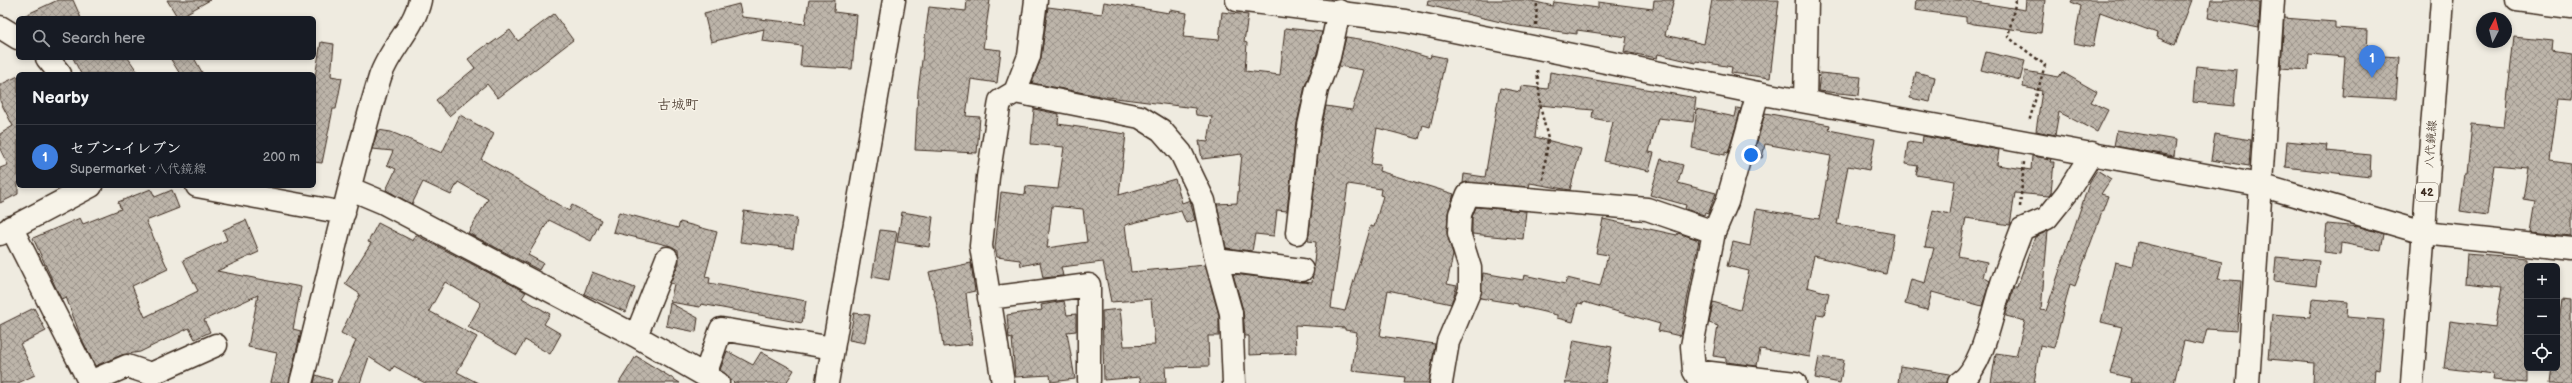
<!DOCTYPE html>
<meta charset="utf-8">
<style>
body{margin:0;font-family:"Balsamiq Sans","Klee One",sans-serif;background:#242831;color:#f1f3f6}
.controls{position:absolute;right:12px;bottom:12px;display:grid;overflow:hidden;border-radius:6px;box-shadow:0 2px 6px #0003}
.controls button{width:36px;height:36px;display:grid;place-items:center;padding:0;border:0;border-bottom:1px solid #363941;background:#171b24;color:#f1f3f6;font:20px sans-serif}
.compass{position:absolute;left:2476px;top:12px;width:36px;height:36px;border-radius:50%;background:#171b24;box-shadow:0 2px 6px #0003;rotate:7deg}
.you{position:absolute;left:1751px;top:155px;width:14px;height:14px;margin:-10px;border:3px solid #fff;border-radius:50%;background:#1a73e8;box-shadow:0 0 0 6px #1a73e833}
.badge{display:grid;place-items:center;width:26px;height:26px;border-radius:50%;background:#ea580c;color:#fff;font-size:13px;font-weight:700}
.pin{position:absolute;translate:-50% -33px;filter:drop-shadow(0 1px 2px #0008)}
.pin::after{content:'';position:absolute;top:21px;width:14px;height:12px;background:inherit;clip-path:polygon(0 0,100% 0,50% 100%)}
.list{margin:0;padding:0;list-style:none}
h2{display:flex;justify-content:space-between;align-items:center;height:52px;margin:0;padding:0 16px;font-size:17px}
h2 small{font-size:13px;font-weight:400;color:#9ea1a6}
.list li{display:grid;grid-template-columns:26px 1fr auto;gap:12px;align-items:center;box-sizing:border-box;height:64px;padding:0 16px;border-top:1px solid #363941}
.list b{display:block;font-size:15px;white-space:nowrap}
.list p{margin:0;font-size:13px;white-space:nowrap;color:#9ea1a6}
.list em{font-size:13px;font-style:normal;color:#9ea1a6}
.icon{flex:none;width:22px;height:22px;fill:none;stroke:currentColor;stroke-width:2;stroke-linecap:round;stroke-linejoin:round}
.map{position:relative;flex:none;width:2572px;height:383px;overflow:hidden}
.search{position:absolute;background:#171b24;box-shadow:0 2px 6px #0003;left:16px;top:16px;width:300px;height:44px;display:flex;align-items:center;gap:10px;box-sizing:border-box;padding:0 14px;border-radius:6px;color:#9ea1a6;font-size:15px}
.panel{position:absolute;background:#171b24;box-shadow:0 2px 6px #0003;left:16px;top:72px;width:300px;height:116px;border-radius:6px}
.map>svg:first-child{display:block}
.building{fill:url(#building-cross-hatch);stroke:#3b2a1e;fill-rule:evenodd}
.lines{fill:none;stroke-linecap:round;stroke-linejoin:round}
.minor-casing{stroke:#3b2a1e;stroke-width:25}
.tertiary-casing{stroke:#3b2a1e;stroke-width:25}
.primary-casing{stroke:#3b2a1e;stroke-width:25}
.path{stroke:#3b2a1e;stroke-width:2.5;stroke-dasharray:3 3;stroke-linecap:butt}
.minor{stroke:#f7f3e8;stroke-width:22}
.tertiary{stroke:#f7f3e8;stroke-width:22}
.primary{stroke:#f7f3e8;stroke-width:22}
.labels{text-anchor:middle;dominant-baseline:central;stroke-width:3;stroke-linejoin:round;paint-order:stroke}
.shield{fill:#f7f3e8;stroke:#73665b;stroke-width:1}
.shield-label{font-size:11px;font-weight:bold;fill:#3b2a1e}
.street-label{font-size:12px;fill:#3b2a1e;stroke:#f7f3e8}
.quarter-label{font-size:14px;fill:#3b2a1e;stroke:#f7f3e8}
</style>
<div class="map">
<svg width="2572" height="383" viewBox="0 0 2572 383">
<defs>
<pattern id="building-cross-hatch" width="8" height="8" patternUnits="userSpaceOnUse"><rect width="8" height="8" fill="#bdb5aa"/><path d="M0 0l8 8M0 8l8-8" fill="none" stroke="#9b938a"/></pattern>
</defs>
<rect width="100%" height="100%" fill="#efebe0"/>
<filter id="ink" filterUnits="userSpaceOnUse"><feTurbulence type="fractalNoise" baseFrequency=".025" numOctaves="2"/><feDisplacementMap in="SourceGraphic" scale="8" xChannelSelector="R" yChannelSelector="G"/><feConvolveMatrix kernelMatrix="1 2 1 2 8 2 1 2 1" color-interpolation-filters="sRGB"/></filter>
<g filter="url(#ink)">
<path class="building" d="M58,0H73L81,18H19Z
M167,0H210L178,18Z
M809,0H835L834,12L857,15L852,69L800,66L802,46L762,41L764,29L711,42L704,13L739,4L742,17L805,24Z
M967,0H990L983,48L1001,50L997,83L971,79L966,116L980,117L977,153L915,150L918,91L929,7L966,11Z
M1428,0H1527L1553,6L1554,2L1598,8V2L1653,9L1654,0H1674L1665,35L1704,44L1712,0H1779L1770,78L1731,73L1732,67L1696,61V63L1658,54L1657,58L1624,52L1627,37L1577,30V34L1518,26L1427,5Z
M1916,0H1964L2025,10L2026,0H2045L2041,33L1974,24L1966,22V17L1915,10Z
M2072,0H2192L2175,45L2156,37L2157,33L2100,12L2093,47L2074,43L2081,6L2071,2Z
M2211,0H2243L2260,3L2259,28L2208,18Z
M1104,2L1169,13L1170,10L1187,13L1183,37L1219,40L1222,12L1248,15L1244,42L1247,43L1245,71L1280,75L1285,28L1322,32L1317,53L1305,86L1297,123L1287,211L1277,210L1274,236L1255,234L1252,251L1226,248L1217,204L1237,203L1242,154L1202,159L1199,141L1208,142L1212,117L1196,115L1195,108L1100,96L1032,83L1041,58L1048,7L1102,14Z
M554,14L573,40L498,98L487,84L449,116L436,100L475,68L468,59L488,44L489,45L510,30L518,41Z
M2284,18L2335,22V28L2368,30L2367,55L2399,57L2396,99L2342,96L2345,57L2309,54L2308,70L2281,68Z
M1346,37L1373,41L1430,58L1431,55L1446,58L1430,127L1423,125L1419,139L1377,128L1371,164L1380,165L1379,171L1454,194L1448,213L1447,232L1453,255L1447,284L1457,286L1451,304L1388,290L1380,336L1435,344L1429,383H1404L1405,377L1352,371L1357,332L1345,330V328L1295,325L1296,353L1249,355V336H1245L1243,310L1233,274L1312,283L1316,242L1308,241L1321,128L1326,106L1352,110L1364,70L1339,66ZM1348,184L1381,189L1380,195L1383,196L1374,227L1370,226L1345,311L1331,308Z
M2514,37L2553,41L2552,50L2572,53V101L2558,100L2550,161L2572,164V236L2530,232L2535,201L2523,199L2528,168L2494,165L2487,215L2460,211L2465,174H2467L2472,124L2504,127Z
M321,42L334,44L331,76L342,78L336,109H333L322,163L314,162V82Z
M1986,52L2025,61L2020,80L1981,70Z
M73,58H128L139,74H81Z
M170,58H194L203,74H180Z
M2196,66L2237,70L2234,106L2193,102Z
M2025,71L2059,77L2062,72L2097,92L2091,102L2108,110L2097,132L2059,112L2055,135L2036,131L2042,91L2023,87Z
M1550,72L1696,98L1693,122L1658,118L1649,152L1654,153L1649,171L1604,161L1613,122L1592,118L1593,110L1539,105L1535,137L1581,149L1570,190L1530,183L1529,187L1463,183L1464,174L1485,177L1500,88L1520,92L1521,86L1548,89Z
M1916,72L1935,77L1930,102L1910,98Z
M1820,73L1861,77L1859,95L1818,91Z
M18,76V194L0,203V168L8,165L0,149V134L13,126L0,101V85Z
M1737,108L1741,109L1728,153L1725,152V155L1692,148L1697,109L1735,117Z
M1034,109L1059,114L1058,124L1126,134L1119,195L1175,179L1182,203L1190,200L1195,220L1186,223L1181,211L1125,225L1131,272L1205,265L1219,315V336H1208L1209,366L1165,367L1166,383H1141L1140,377L1104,380L1102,311L1120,309L1124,346L1155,345L1151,299L1111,302L1103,262L1061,267L1063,276L1043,278L1040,262L1021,266L1020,260L997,257L995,248L1001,192L1025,195L1026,186L1058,189L1064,147L1031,144ZM1052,206L1083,209L1087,242L1047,248Z
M1765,113L1830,125L1829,130L1875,139L1869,170L1848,166L1837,224L1894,234L1886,274L1814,256L1807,287L1829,293L1824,315L1817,314L1810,357L1760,349L1757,366L1726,362V358L1713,356L1718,326L1709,323L1713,302L1740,310L1749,271L1727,266L1733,242L1750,246L1756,209L1819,219L1831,156L1765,144L1762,158L1753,157Z
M460,115L494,134L481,159L569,211L572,205L601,220L591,241L549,220L528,255L543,263L539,270L468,233L488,199L458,182L451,195L423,182L412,204L386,190L396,169L387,165L393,151L372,149L378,130L391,132L442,153Z
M2117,130L2176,140L2174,156L2114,146Z
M2215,134L2251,140L2249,166L2211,160Z
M1923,136L1999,150L1997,165L2031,170L2032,156L2051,159L2050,162H2054L2051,193L2049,196L2015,193L2010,225L1966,218L1958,256L1987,262L1983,277L1990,281L1982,306L1932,292L1927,310L1905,304L1911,279L1925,283L1934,248L1925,247L1933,210L1950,214L1955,181L1916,175L1918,166L1905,164L1908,142L1922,144Z
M2287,141L2327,145L2326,151L2371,155L2370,177L2285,167Z
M1661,159L1683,165L1678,183L1716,193L1708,214L1705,213L1704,215L1685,209L1686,205L1650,195Z
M2097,170L2111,179L2101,194L2108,196L2075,286L2070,284L2054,348L2040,345L2034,383H1991L1996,353L2016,356L2025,321L2006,316V313L2014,287H2017L2035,237L2048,231L2041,310L2046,311L2090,181Z
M151,189L155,197L172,190L179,208L146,221L168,269L132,286L145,317L198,291L183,260L227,240L223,230L246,220L259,252L217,271L301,287L293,329L301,331L289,383H270L277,353L248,347L258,295L204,320L210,332L195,339L189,328L140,352L122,355L95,366L80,335L66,297L61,299L33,238L80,218L83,224L121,209L118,202Z
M1476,207L1526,211L1523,239L1472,234V217Z
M744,211L797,218L793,248L740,242Z
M619,212L678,228L680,222L717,232L705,277L710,278L709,283L806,301L802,323L701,304L700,307L670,302L674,284L670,283L679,263L678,250L671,246L613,232Z
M902,212L933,217L929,247L897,242Z
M1603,219L1677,235L1678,233L1699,240L1680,336L1658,331L1660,324L1584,302L1583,304L1578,303L1573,322L1557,318V315L1518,306V304L1480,298L1483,273L1523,280L1524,275L1565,284L1567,278L1600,286L1608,255L1596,253Z
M378,223L413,241L416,235L526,292L522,298L550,314L544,324L561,334L550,354L525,340L517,355L468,327L481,303L445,282L429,311L477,337L457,372L478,383H425L394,366L391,371L369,357L360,383H337L356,341L341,333L360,294L345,284L371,243L368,242Z
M2327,224L2360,227L2384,234L2381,251L2342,243L2341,254L2324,252Z
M880,230L897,232L889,280L872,277Z
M2138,242L2222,262L2218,279L2241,281L2237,331L2207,329L2203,345L2184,341L2174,383H2130L2131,378L2110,373L2122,327L2101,322L2115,262L2133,266Z
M2467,253L2527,258V383L2492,380L2493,374L2444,368L2450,321L2495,327L2502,287L2465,283Z
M2276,257L2319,261L2316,286L2274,281Z
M971,263L975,291L966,293L972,344L943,347L938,310L929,272Z
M592,272L635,288L626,312L584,294Z
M2312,299L2348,302L2347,317L2384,320L2379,369L2375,368L2374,383H2313L2314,363L2268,359L2272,314L2310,317Z
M2562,299L2572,300V383H2550L2552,368H2557V334Z
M1064,301L1067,315L1076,314V331L1067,332L1075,379L1051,382L1050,375L1015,377L1012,338L1009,339L1007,315L1042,310L1041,305Z
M670,303L698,318L696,332L666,326Z
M34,308L46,331L20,344L35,375L18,383H0V325Z
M854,313L870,315L865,343L849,340Z
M1574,340L1612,347L1605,383H1565Z
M727,351L753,365L761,352L794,370L786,383H734L720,370Z
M636,356L680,383H619Z
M1819,357L1844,360L1840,383L1815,378Z
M1900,366L1950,374V375L1947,383H1898Z
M316,375L332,380L331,383H314Z"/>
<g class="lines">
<g class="minor-casing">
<path id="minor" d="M1036,0L1029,56L1015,92L1140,117L1161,130L1181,153L1204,201L1216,259L1231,313L1234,383
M0,27L18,38
M47,58L60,74
M1805,101L1807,0
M197,186L344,213
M351,189L382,202L636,336L718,383
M11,227L90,383
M1297,233L1309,126L1317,89L1329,57L1339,11
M0,234L91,186
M1216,259L1302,270
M989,298L1089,285V381
M636,336L667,258
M1694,371L1795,383
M705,375L721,329L833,348
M90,382L127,366L151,374L216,345
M301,383C328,281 349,178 380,77C389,49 414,29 420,0
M1003,383L981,246L988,177L1000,101L1015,92
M1441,383L1448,342L1470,290V268L1459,233L1460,214L1468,194L1647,209L1714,232
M1701,383L1694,371L1692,346L1714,232L1727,202L1758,93
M1959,383C1983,369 1992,312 2001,286C2007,267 2015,248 2022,229L2047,218L2067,193L2092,153
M2248,383L2273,0"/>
</g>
<g class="tertiary-casing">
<path id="tertiary" d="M1237,0L1405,21L1758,93L2260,185L2424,233L2572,249
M2517,0L2572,7
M827,383L894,0"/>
</g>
<g class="primary-casing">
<path id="primary" d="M2412,383L2442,0"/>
</g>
<path class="path" d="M2016,0L2008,37L2045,65L2029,122
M1536,25L1537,0
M1537,70L1541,110L1548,139L1543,180
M2020,207L2024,162"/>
<use href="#minor" class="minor"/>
<use href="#tertiary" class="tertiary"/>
<use href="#primary" class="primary"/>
</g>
</g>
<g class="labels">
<rect class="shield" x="2416" y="183" width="22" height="18" rx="3"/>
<g class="shield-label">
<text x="2427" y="192">42</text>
</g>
<g class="street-label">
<text transform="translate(2431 144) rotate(-86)">八代鏡線</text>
</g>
<g class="quarter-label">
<text x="678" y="104">古城町</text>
</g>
</g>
</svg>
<div class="controls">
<button>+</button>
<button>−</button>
<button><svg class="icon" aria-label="locate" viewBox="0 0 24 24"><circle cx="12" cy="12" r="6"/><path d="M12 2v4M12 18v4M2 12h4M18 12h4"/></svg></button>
</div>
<svg class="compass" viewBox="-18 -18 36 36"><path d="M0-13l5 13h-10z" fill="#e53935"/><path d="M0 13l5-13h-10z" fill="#9ea1a6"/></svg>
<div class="you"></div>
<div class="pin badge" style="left:2372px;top:78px;background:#3f7fe0">1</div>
<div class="search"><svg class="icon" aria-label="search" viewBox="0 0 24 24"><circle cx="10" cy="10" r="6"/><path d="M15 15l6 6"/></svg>Search here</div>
<section class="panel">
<h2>Nearby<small></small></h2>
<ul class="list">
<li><span class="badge" style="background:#3f7fe0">1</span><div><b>セブン-イレブン</b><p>Supermarket · 八代鏡線</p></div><em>200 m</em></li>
</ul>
</section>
</div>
